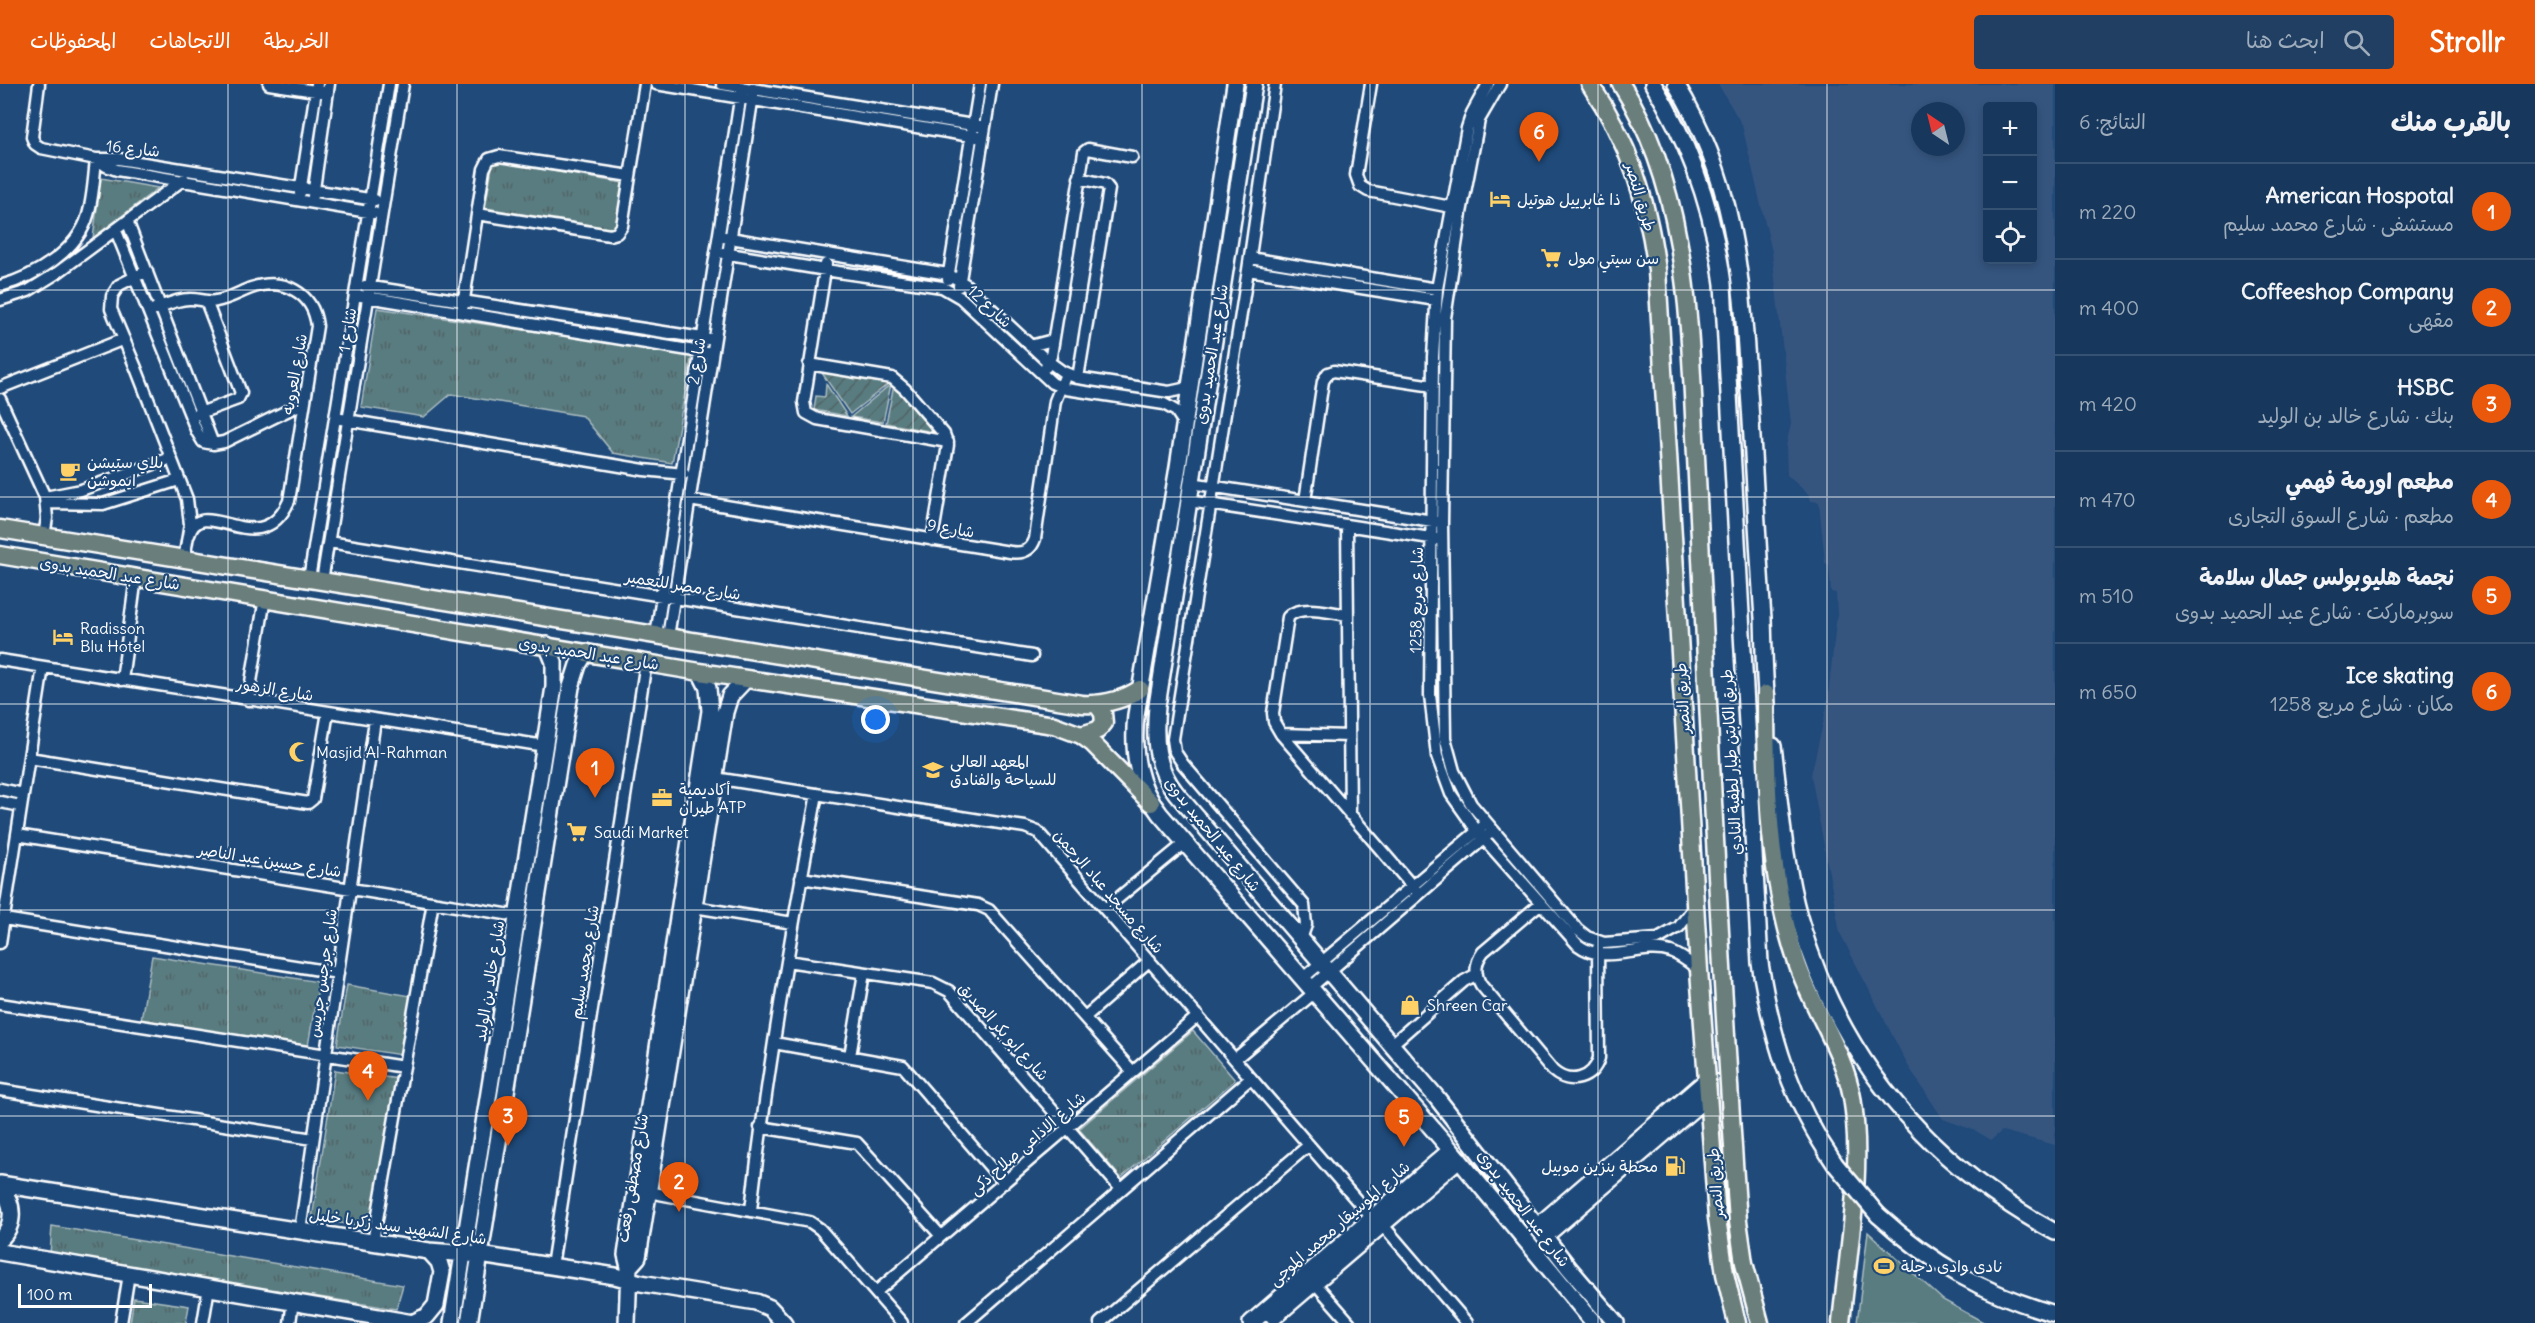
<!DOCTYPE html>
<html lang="ar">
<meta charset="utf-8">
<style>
body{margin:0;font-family:Delius,"Playpen Sans Arabic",sans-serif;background:#203f62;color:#f1f3f6;direction:rtl}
.controls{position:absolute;right:18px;top:18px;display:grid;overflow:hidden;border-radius:6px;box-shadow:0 3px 9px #0003}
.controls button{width:54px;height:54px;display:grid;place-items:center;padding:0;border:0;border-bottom:2px solid #365272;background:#17385c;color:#f1f3f6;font:30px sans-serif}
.compass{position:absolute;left:1911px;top:18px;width:54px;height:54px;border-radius:50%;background:#17385c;box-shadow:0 3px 9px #0003;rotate:325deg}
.scale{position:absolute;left:18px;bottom:15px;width:134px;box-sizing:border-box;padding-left:6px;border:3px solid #fff;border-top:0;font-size:16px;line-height:21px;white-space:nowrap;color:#fff;-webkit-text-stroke:4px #1f4a7a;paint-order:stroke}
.you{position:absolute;left:876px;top:636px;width:21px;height:21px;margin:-15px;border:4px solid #fff;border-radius:50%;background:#1a73e8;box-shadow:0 0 0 9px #1a73e833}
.badge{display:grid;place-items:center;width:39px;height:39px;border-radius:50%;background:#ea580c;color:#fff;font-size:20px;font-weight:700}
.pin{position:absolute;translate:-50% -50px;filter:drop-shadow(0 2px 3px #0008)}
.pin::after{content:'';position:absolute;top:32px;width:21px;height:18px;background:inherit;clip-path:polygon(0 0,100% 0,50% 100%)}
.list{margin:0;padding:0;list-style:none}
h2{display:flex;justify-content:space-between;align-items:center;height:78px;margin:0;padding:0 24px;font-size:26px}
h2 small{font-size:20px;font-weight:400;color:#9eacbb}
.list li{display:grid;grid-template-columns:39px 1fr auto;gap:18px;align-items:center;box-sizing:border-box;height:96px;padding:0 24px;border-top:2px solid #365272}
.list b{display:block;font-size:22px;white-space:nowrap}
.list p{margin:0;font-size:20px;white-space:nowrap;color:#9eacbb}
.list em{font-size:20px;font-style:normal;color:#9eacbb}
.icon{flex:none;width:33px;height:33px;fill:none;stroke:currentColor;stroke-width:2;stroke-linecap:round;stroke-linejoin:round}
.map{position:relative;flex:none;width:2055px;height:1239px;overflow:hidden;direction:ltr}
header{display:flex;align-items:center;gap:36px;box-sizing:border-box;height:84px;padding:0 30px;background:#ea580c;color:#fff}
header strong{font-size:28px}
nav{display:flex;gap:33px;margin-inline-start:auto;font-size:21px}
.search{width:420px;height:54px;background:#203f62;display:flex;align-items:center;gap:15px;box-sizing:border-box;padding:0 21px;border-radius:6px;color:#9eacbb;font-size:22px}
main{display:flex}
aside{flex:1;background:#17385c}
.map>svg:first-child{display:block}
.built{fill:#35557f;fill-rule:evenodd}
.grass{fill:url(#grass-tufts);stroke:#acbdc0;stroke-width:1.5}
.garden{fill:url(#garden-furrows);stroke:#acbdc0;stroke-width:1.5}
.pitch{fill:#597b80;stroke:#acbdc0;stroke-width:1.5}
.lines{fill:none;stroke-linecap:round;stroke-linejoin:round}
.street-casing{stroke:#fff;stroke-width:15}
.secondary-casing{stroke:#fff;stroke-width:20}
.primary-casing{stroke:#fff;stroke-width:21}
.street{stroke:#1f4a7a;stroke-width:10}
.secondary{stroke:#1f4a7a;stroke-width:15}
.primary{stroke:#6b7f7c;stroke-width:16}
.secondary-bridge-casing{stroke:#fff;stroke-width:20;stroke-linecap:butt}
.secondary-bridge{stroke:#1f4a7a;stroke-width:15}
.grid{fill:none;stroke:#fff;stroke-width:1.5;stroke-opacity:0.55}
.labels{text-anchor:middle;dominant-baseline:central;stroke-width:4.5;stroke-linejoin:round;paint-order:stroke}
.street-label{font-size:16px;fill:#fff;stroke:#1f4a7a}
.poi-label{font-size:16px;fill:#fff;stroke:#1f4a7a;text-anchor:start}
</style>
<header>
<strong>Strollr</strong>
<div class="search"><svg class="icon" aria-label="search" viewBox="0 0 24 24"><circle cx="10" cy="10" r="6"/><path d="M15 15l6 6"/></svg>ابحث هنا</div>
<nav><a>الخريطة</a><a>الاتجاهات</a><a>المحفوظات</a></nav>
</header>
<main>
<aside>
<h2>بالقرب منك<small>النتائج: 6</small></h2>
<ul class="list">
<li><span class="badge">1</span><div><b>American Hospotal</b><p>مستشفى · شارع محمد سليم</p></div><em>220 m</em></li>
<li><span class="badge">2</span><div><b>Coffeeshop Company</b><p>مقهى</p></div><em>400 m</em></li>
<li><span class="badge">3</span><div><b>HSBC</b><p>بنك · شارع خالد بن الوليد</p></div><em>420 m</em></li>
<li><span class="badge">4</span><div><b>مطعم اورمة فهمي</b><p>مطعم · شارع السوق التجارى</p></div><em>470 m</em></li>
<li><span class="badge">5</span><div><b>نجمة هليوبولس جمال سلامة</b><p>سوبرماركت · شارع عبد الحميد بدوى</p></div><em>510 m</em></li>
<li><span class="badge">6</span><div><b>Ice skating</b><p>مكان · شارع مربع 1258</p></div><em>650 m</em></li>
</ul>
</aside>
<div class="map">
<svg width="2055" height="1239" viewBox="0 0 2055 1239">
<defs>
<pattern id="grass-tufts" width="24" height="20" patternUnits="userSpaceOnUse" patternTransform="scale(1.5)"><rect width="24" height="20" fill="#597b80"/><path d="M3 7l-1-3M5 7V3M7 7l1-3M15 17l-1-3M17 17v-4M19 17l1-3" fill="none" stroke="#526466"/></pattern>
<pattern id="garden-furrows" width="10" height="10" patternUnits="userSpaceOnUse" patternTransform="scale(1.5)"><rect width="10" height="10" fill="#597b80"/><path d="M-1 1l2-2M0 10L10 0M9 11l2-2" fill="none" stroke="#526466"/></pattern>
</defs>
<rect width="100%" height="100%" fill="#1f4a7a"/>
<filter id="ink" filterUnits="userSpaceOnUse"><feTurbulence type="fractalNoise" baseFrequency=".0167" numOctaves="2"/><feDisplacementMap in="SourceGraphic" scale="12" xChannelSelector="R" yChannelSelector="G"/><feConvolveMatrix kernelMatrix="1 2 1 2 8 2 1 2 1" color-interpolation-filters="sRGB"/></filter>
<g filter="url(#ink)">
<path class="built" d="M1718,0H2055V1061L2002,1047L1991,1056L1976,1047L1943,1035L1907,980L1840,849L1811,691L1827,622L1837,530L1836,509L1831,508L1829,481L1825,479L1819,418L1811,417L1809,411L1787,391L1786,362L1791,340L1772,168L1742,41ZM1988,22H2032V176H1988ZM1920,27H1956V63H1920Z"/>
<path class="grass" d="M493,77L623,99L615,145L485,124Z
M101,94L158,104L93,154Z
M377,224L692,271L672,379L613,369L583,332L451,310L424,333L361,323Z
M152,872L319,898L308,962L141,936Z
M347,901L411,912L401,971L337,961Z
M1193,947L1235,996L1121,1094L1079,1045Z
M335,986L398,995L376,1144L312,1135Z
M52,1142L403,1201L396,1225L50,1171Z
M134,1214L189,1222L186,1239H130Z"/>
<path class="garden" d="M822,287L885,298L888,300L850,330L822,289Z
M826,300L847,332L814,326L816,312L825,313Z
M891,300L883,338L851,333Z
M894,301L934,348L886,339Z"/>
<path class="pitch" d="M1868,1148L1943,1216L1985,1239H1857Z"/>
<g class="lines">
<g class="street-casing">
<path id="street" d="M39,0L32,53L35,60L41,64L96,75H119L375,116
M269,0L322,8
M656,0L983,54
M722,0L985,43
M1275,0L1248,186L1173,655L1175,668L1183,680L1304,821L1306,841L1301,855
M1371,0L1356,91L1360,102L1368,107L1451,123
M1488,0L1472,29L1467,44L1437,205L1433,273L1430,611L1437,672L1451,710L1477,747L1578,861C1607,883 1640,858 1671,868C1682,872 1690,879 1699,886
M1500,0L1479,36L1461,129L1445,234L1442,439L1445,654L1454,687L1471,720L1578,846L1587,853L1604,859L1658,855L1679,843L1695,822
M96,75L106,82L117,86L374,129
M300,109L317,0
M313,112L329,0
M477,130L610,151L617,149L622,142L645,0
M128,139L213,360
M116,147L197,348L203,358L213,360L224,358L303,319
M724,153L948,190L965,200L1045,275L1063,288L1078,294L1169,308L1183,305L1190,300
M723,169L838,188L942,203L961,214L1052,299L1066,305L1164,320L1176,327L1184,339
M1250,174L1437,205
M826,180L804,318L806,329L817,335L948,358
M1248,186L1436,216
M147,187L119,201L112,212L111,225L136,284L187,415L190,440L184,475
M948,195L980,0
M0,202C34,193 78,167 88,131C93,114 94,94 96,75
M365,202L709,255
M959,202L992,0
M361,212L707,269
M0,216L28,207L57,189L184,95
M463,222L484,85L489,75L499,72L630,92
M149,227C161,223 176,215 189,215C198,214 207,219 216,217C229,215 240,208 251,204C283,193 313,208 317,242L289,417C260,481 202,407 189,451
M1030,262L1053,256
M809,280L892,294L905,305L944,350L948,361L932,456
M1046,283L1051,272L1084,68L1088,65L1132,73
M1078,294L1109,105L1105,100L1079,94
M0,304L124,255
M0,315L45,413L47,434L44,452
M197,330L238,315L241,309L206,217
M341,335L644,386L684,390
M1191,399L1439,438
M45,413L81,406L171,374
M689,416L1010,468C1022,470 1031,467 1035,455L1055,317L1066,290
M1189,417L1437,455
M1305,417L1323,297L1328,289L1334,287L1433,302
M47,419L103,420L179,396
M1347,442L1350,731
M329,458L1032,572
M309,495L389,0
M322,497L403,0
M1348,531C1331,529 1301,520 1288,533L1273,629L1274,638L1281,650L1419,810
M656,551L742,3
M668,553L754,5
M0,576L545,662
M122,596L136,493
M248,616L265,514
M1281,650L1349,652
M29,674L308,719L313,715L328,628
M715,694L1025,743L1038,748L1372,1134
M0,705L23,710
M0,718L21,722
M17,751L518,832
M801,794L978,821L989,826L1133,988
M1541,819L1483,868C1475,879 1474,889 1481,901L1553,987C1570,1002 1593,995 1599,974L1598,864
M694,823L793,839
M1105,825L1185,759
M4,835L338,889
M0,859L43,583
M787,877L933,899L949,907L1121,1105
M1303,894L1482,743
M1311,903L1488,751
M0,920L404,983
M1085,933L1150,876
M774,959L903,982L1004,1099
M1391,961L1464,897L1477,890
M850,972L864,889
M1235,975L1315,908
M0,1006L313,1055
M760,1043L857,1059L941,1152
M648,1108L810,1138L820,1145L902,1239
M751,1126C767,986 791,848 817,710
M1382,1140L1467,1239
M300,1147L375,636
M373,1158L433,818
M552,1182L646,578
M1314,1198L1350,1239
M876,1208L1198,932
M121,1239L129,1190
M203,1239L209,1203
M290,1239L293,1217
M966,1239L1251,994
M1100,1239L1309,1061"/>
</g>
<g class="secondary-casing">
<path id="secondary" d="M1235,0L1178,383L1136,631C1132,668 1137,701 1160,730L1451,1066L1594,1239
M1254,0L1157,622C1154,654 1155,683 1176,709L1437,1014L1569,1184L1616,1239
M1653,0C1691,62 1714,129 1723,200L1760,879C1772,956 1791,1016 1835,1080
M1676,0C1734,95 1741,185 1748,293C1754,373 1757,453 1763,534C1764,563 1764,592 1767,620
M1773,662C1780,718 1784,778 1799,833C1839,974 1927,1078 2055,1148
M0,1100L429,1167L480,1171L615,1192L641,1199L756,1218L770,1224L784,1239
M0,1104C15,1119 15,1141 0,1155
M1878,1131C1932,1180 1985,1210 2055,1230
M1538,1142L1707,996
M1545,1152L1708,1012
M0,1168L413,1239
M629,1183L638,1173L725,628L730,612L746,595
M1274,1233L1459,1075
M412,1239L427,1232L436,1221L442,1188L439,1178L429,1167
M452,1239L554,603V578L547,561
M469,1239L571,603L578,581L586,568
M627,1239L629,1183L626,1171L710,627L708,604L700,588
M1251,1239L1451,1066"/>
</g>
<g class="primary-casing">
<path id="primary" d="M1590,0C1630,60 1647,115 1657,186L1699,886L1717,1134L1725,1190L1737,1239
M1621,0C1687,105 1689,231 1695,352C1698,427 1702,502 1706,577C1715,764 1725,951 1738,1137L1744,1179L1760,1239
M0,445L1082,620C1104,621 1122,617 1140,605
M0,471L700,588L1054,641L1081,651L1092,659L1151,719
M1766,610C1766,701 1768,792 1797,879C1812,924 1844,967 1852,1013C1864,1084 1848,1167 1841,1239
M1081,651L1098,646L1104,639L1103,629L1097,621"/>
</g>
<use href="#street" class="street"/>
<use href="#secondary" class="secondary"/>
<use href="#primary" class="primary"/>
<g class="secondary-bridge-casing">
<path id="secondary-bridge" d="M1835,1080L1878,1131"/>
</g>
<use href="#secondary-bridge" class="secondary-bridge"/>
</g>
</g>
<path class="grid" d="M228,0V1239M457,0V1239M685,0V1239M913,0V1239M1142,0V1239M1370,0V1239M1598,0V1239M1827,0V1239M0,206H2055M0,413H2055M0,620H2055M0,826H2055M0,1032H2055"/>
<defs>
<g id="hotel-bare" transform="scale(1.62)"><path d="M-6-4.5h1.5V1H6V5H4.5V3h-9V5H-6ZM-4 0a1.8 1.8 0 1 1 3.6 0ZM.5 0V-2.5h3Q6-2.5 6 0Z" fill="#ffd166" stroke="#1f4a7a" stroke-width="2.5" paint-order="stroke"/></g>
<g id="supermarket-bare" transform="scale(1.62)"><path d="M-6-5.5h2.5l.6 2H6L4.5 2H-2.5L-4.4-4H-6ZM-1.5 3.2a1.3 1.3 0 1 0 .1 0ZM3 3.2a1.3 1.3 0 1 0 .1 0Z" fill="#ffd166" stroke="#1f4a7a" stroke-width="2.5" paint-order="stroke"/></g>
<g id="cafe-bare" transform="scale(1.62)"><path d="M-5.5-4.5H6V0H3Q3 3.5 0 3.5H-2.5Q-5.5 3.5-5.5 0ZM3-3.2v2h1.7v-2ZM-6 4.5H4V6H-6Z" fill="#ffd166" stroke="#1f4a7a" stroke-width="2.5" paint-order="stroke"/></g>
<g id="mosque-bare" transform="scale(1.62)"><path d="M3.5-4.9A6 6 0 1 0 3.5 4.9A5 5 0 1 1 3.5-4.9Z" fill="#ffd166" stroke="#1f4a7a" stroke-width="2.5" paint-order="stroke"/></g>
<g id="university-bare" transform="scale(1.62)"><path d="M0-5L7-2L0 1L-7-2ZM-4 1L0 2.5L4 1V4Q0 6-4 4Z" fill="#ffd166" stroke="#1f4a7a" stroke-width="2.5" paint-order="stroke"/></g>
<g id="office-bare" transform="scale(1.62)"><path d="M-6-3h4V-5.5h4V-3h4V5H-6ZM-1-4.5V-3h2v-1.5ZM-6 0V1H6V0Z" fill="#ffd166" stroke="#1f4a7a" stroke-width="2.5" paint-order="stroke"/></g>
<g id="shop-bare" transform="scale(1.62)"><path d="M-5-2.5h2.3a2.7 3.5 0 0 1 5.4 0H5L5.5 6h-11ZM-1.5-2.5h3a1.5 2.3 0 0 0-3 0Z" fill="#ffd166" stroke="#1f4a7a" stroke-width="2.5" paint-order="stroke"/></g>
<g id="fuel-bare" transform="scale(1.62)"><path d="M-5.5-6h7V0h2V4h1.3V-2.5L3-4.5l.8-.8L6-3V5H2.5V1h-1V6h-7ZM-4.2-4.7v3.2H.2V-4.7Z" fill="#ffd166" stroke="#1f4a7a" stroke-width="2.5" paint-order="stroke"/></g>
<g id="stadium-bare" transform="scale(1.62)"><path d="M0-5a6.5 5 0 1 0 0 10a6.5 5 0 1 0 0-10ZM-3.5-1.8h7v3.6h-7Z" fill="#ffd166" stroke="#1f4a7a" stroke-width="2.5" paint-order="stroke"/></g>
</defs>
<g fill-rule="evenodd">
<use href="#hotel-bare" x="1500" y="115"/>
<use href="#supermarket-bare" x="1551" y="174"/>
<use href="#cafe-bare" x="70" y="387"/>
<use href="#hotel-bare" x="63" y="553"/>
<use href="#mosque-bare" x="299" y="668"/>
<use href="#university-bare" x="933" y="686"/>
<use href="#office-bare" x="662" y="714"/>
<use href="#supermarket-bare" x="577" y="748"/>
<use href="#shop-bare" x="1410" y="921"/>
<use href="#fuel-bare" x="1675" y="1082"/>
<use href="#stadium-bare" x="1884" y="1182"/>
</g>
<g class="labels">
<g class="street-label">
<text transform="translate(133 64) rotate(6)">شارع 16</text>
<text transform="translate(1641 113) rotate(74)">طريق النصر</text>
<text transform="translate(990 222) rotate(43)">شارع 12</text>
<text transform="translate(347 246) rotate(-81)">شارع 1</text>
<text transform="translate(1211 270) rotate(-81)">شارع عبد الحميد بدوى</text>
<text transform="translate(696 277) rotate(-81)">شارع 2</text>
<text transform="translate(294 290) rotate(-80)">شارع العروبه</text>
<text transform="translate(951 444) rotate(9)">شارع 9</text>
<text transform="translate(110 489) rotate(9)">شارع عبد الحميد بدوى</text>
<text transform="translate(683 501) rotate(9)">شارع مصر للتعمير</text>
<text transform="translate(1416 516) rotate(-89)">شارع مربع 1258</text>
<text transform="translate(589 569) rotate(9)">شارع عبد الحميد بدوى</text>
<text transform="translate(275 605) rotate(9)">شارع الزهور</text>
<text transform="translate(1682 614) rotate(-93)">طريق النصر</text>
<text transform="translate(1731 678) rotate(-93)">طريق الكابتن طيار لطفية النادي</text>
<text transform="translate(1213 750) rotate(51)">شارع عبد الحميد بدوى</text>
<text transform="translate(270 776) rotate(9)">شارع حسين عبد الناصر</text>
<text transform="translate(1109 807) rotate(49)">شارع مسجد عباد الرحمن</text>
<text transform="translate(584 878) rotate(-81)">شارع محمد سليم</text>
<text transform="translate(322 889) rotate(-82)">شارع جرجس جريس</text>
<text transform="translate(489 897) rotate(-81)">شارع خالد بن الوليد</text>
<text transform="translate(1004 947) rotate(48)">شارع ابو بكر الصديق</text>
<text transform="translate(1027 1059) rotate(-41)">شارع الاذاعى صلاح ذكى</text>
<text transform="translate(632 1094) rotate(-81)">شارع مصطفى رفعت</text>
<text transform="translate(1715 1099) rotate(-94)">طريق النصر</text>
<text transform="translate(1524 1124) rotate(53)">شارع عبد الحميد بدوى</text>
<text transform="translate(1339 1139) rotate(-41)">شارع الموسيقار محمد الموجى</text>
<text transform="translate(398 1142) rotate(8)">شارع الشهيد سيد زكريا خليل</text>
</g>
<g class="poi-label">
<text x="1517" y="115">ذا غابرييل هوتيل</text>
<text x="1568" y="174">سن سيتي مول</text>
<text x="87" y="378">بلاي ستيشن<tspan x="87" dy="18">ايموشن</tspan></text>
<text x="80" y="544">Radisson<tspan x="80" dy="18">Blu Hotel</tspan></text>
<text x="316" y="668">Masjid Al-Rahman</text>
<text x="950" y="677">المعهد العالى<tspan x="950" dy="18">للسياحة والفنادق</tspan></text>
<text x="679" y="705">أكاديمية<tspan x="679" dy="18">طيران ATP</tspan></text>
<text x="594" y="748">Saudi Market</text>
<text x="1427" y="921">Shreen Car</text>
<text x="1658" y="1082" text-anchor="end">محطة بنزين موبيل</text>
<text x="1901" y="1182">نادى وادى دجلة</text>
</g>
</g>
</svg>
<div class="controls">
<button>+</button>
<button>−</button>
<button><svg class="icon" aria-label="locate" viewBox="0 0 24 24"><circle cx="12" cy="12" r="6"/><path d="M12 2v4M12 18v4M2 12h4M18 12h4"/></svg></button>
</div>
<svg class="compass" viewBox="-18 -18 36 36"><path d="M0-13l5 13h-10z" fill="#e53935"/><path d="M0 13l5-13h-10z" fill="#9eacbb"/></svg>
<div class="scale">100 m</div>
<div class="you"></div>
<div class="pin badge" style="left:595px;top:714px">1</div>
<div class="pin badge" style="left:679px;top:1128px">2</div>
<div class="pin badge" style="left:508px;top:1062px">3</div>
<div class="pin badge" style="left:368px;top:1017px">4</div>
<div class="pin badge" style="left:1404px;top:1063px">5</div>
<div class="pin badge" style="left:1539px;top:78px">6</div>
</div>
</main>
